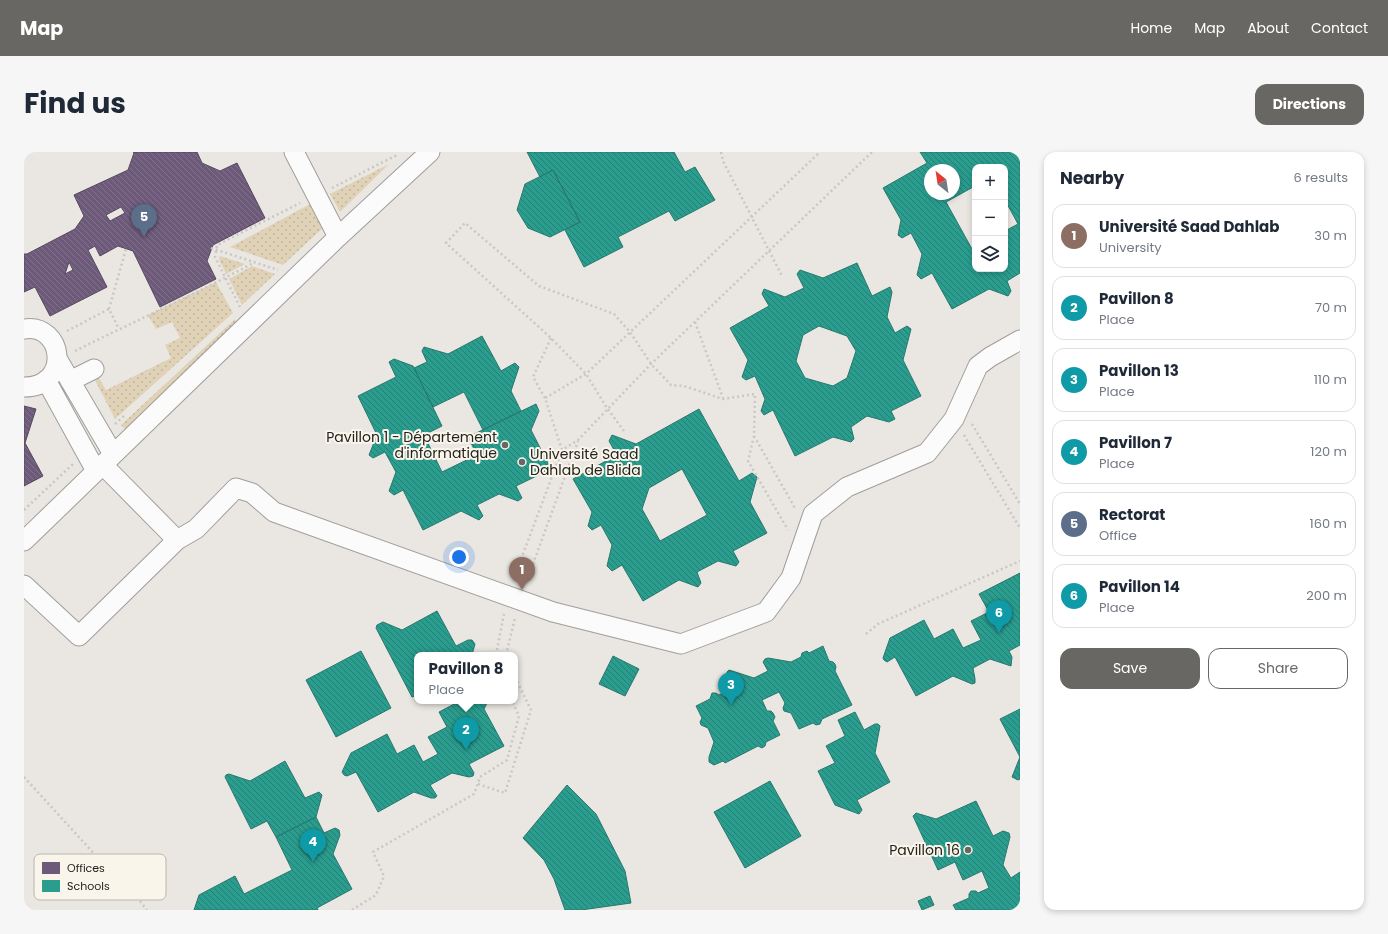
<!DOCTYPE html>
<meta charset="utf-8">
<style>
body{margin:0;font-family:Poppins,sans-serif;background:#f6f6f7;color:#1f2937}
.controls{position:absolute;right:12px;top:12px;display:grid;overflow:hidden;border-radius:8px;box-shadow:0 2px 6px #0003}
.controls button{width:36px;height:36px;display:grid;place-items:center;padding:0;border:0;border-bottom:1px solid #e0e1e3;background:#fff;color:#1f2937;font:20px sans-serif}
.compass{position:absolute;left:900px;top:12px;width:36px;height:36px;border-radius:50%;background:#fff;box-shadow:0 2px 6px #0003;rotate:330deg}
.you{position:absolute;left:435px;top:405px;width:14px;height:14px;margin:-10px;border:3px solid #fff;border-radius:50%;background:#1a73e8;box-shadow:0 0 0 6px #1a73e833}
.badge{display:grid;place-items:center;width:26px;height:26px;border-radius:50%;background:#696763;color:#fff;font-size:13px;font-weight:700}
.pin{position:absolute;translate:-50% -33px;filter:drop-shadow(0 1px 2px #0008)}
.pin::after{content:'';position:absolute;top:21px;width:14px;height:12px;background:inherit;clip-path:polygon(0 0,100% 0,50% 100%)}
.popup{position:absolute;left:390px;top:500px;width:104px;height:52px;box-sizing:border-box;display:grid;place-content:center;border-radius:8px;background:#fff;filter:drop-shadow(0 1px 3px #0005);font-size:13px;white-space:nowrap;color:#747a83}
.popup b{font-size:15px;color:#1f2937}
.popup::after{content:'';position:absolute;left:50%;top:100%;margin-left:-8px;border:8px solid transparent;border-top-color:#fff}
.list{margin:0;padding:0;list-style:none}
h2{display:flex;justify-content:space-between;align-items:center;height:52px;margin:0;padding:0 16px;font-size:17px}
h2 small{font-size:13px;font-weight:400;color:#747a83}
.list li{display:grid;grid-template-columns:26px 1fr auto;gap:12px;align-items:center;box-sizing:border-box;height:64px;margin:0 8px 8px;padding:0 8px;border:1px solid #e0e1e3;border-radius:12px}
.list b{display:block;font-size:15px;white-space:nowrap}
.list p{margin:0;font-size:13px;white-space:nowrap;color:#747a83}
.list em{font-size:13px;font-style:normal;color:#747a83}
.actions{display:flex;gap:8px;padding:12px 16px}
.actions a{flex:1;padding:9px 0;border:1px solid #696763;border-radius:12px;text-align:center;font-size:14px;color:#696763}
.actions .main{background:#696763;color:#fff}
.icon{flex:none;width:22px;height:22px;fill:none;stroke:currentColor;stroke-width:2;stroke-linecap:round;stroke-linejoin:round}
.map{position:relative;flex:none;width:996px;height:758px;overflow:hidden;border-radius:12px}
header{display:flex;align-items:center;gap:24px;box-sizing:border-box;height:56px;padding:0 20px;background:#696763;color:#fff}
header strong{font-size:19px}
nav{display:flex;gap:22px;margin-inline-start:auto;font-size:14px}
.intro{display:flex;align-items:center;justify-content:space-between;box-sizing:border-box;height:96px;padding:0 24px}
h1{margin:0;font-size:28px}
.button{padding:10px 18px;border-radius:12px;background:#696763;color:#fff;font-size:14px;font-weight:700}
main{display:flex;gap:24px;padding:0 24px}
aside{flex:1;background:#fff;border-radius:12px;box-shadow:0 2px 6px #0003}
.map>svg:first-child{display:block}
.grass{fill:url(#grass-dots)}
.offices{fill:url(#offices-back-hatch);stroke:#57485e;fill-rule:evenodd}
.schools{fill:url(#schools-back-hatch);stroke:#28786d;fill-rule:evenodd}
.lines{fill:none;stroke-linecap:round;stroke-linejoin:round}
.minor-casing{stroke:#a09e9a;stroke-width:21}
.path{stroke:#c8c7c5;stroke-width:2.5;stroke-dasharray:2 3;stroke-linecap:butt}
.minor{stroke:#fcfbfb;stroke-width:19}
.poi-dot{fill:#696763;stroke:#faf5eb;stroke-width:1.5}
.labels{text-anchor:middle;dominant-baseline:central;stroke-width:4;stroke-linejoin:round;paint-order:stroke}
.poi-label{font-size:14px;fill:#24221e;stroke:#faf5eb;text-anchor:end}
.key{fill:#faf5eb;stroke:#bab6ae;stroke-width:1}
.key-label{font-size:11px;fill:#24221e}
</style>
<header>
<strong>Map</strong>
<nav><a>Home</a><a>Map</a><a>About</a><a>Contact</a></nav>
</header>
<div class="intro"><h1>Find us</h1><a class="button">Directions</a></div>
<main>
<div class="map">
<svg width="996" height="758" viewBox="0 0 996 758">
<defs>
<pattern id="grass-dots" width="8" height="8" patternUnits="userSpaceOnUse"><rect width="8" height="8" fill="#e0d2b7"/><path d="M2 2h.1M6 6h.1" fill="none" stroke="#c0b49d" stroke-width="1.8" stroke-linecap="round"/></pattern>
<pattern id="offices-back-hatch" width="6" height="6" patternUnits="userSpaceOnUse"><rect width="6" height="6" fill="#6d597a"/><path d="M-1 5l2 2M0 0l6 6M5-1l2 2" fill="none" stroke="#81728a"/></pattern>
<pattern id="schools-back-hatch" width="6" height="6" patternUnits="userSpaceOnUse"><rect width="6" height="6" fill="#2a9d8f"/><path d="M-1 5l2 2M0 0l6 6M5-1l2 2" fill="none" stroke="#248074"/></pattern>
</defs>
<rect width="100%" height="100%" fill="#eae7e2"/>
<path class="grass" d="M365,12L316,60L306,42Z
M290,50L302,73L259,113L206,95Z
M196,104L221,112L202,122L195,107Z
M228,114L251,122L218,153L205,127Z
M192,130L209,161L91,267L71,228L75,226L82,238L147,206L141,193L156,186L148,170L132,177L124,163Z
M211,167L214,173L102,278L97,273Z"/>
<path class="offices" d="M109,0H173L178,11L196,19L213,11L241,66L189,93L183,109L192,127L136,155L109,99L94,94L76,104L71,94L64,98L83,135L26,164L11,135L0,140V102H3L51,77L60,64L50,43L104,18L110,1ZM97,55L101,61L86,69L82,63ZM45,110L49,118L41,122Z
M0,254L12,257L1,291L19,324L0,334Z"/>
<path class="schools" d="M503,0H650L661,20L671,15L691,48L651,69L645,59L594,85L599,95L560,115L541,78L556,70L529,18L516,25Z
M896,0H996V121L983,129L987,139L984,144L965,137L928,157L908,121L897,127L893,123L898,102L887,81L878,86L874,83L877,68L859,36L903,11ZM951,15H981V48L994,72L981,79V117H951V95L948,97L922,50L951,34ZM906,18H930V42H906Z
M529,18L556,70L526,85L504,76L493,58L501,32Z
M833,111L848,144L866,135L868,140L863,165L871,181L883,174L887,177L879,208L897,244L867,259L871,267L865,270L843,264L827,275L830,287L827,290L809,285L771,304L749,258L740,263L737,259L741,247L731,224L722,228L718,225L724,208L706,176L745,154L738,142L740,137L761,145L780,136L773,122L776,118L799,126ZM795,174L823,184L832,199L823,226L809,234L781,226L772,209L779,183Z
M458,184L477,219L491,211L495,215L487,239L497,259L459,278L440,240L409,255L390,216L403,210L398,199L400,195L424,202Z
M370,207L389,214L418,274L400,283L418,320L453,303L444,285L512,252L515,259L507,278L527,317L492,334L498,346L494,349L475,342L453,353L459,364L455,368L437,359L399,378L379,338L370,343L365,339L372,320L361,300L349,306L345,303L353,283L334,244L372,225L365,210Z
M675,257L715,329L728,321L733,325L726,350L743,381L709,399L715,410L712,414L694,409L673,420L677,431L674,435L655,428L619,449L598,413L588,419L583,414L588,393L577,373L568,378L564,374L568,360L549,327L593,303L585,289L588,283L612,292ZM658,317L683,363L636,389L618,357L625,336Z
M996,421V493L985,499L988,505L987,514L966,507L949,516L951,527V531L948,532L929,524L892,544L871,505L863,510L860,508L859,506L866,486L900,468L910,487L929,477L939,496L957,488L947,469L965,460L955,442Z
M413,459L432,494L444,488H448L451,492L448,503H393V543L388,545L352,476L353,473L359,470L378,478Z
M799,494L805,509L809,510L811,512L812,515L811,519L828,553L798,567L796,572L792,573L789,571L775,577L767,561L760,559L759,556L761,551L755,540L738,548L743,559H747L749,561L751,565L749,569L756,583L742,590L741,594L738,596L734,594L701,611L699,609L690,613L685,610V605L690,590L684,576L677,573L676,570L678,566L672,554L686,547L688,541H692L695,543L709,536L703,524V520L705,518L730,526L744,519L739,510L741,507L744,506L767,510L777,505L778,501L783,499L785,501Z
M337,499L367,556L312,585L282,528Z
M589,504L615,517L601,544L575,532Z
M436,549H464L460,557L480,594L445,612L450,621L449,624L445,625L428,621L406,633L413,644L411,646H407L390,640L354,660L332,620L323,624L320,623L318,620L327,601L363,582L373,602L390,593L399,610L414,602L404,585L423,575L415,560Z
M996,557V627L994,628L988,625L996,605L976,567Z
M831,560L840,578L851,572H854L856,574L851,601L866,630L833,648L838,658L835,662L811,653L794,619L811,611L802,594L821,584L814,568Z
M261,609L281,646L295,640L298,643L292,665L252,685L243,669L227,677L201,625L202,623L205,622L226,629Z
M746,629L777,684L721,716L690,660Z
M543,633L572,662L601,719L607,751L557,758H541L530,727L520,708L499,686Z
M952,649L969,684L979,679L985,681L986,685L979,713L987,726L996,720V739L995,744L996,747V758H932L929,753L945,746V742L947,739H952L954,741L965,736L958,719L939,728L931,710L914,718L889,664L892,661L912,667Z
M292,665L300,681L311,676L315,678L316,683L309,702L328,737L293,756L294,758H170L175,743L211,724L220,742L268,718L252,685Z
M906,744L910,753L898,758L894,749Z"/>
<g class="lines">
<g class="minor-casing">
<path id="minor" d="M270,0L314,85
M0,177C40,171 48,235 0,235
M34,208L89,302
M22,228L72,319
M46,229L70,217
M153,388L172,377L212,336L228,341L250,360L529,460L657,492L742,460L767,426L789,362L823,335L903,301L930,267L954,214L966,205L996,188
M0,389L314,85L406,0
M0,433L55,484L153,388L79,313"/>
</g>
<path class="path" d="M697,0L699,9L758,124
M308,36L373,3
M187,96L254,118
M216,155L191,105L193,93L276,51
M85,157L102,97
M671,170L699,246
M43,179L85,157L95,177
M51,199C111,169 172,142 231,110
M521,246L509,225L527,186
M91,272L101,263
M948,272L996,352
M600,279L583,256L562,222L527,186L422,91L441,71L515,134L590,162L606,180L627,212L647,233L660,234L699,247L731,242L730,284L724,309L764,378
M940,283L996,376
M730,284L771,356
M538,298L521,246L562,222L796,0
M0,358L49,312
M490,426L538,298L554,288L627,212L848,0
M502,431L554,289
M842,482L854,472L996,409
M472,503L480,462
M482,503L491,466
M0,625L74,706L106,737L123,758
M454,632L481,641L507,558L491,525
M328,758L352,743L360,724L349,700L450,642L456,625L483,608L495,564L488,549"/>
<use href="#minor" class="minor"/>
</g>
<g class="poi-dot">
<circle cx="481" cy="293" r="4"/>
<circle cx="498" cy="310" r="4"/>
<circle cx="944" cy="698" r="4"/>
</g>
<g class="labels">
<g class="poi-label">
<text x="473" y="285">Pavillon 1 - Département<tspan x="473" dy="16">d'informatique</tspan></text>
<text x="506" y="302" text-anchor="start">Université Saad<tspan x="506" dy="16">Dahlab de Blida</tspan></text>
<text x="936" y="698">Pavillon 16</text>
</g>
</g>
<rect x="10" y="702" width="132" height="46" rx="6" class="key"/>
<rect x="18" y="710" width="18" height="12" fill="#6d597a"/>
<rect x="18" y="728" width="18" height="12" fill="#2a9d8f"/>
<g class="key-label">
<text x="43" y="720">Offices</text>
<text x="43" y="738">Schools</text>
</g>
</svg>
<div class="controls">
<button>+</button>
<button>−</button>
<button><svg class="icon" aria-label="layers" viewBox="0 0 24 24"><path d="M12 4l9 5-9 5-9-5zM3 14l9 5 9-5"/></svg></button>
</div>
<svg class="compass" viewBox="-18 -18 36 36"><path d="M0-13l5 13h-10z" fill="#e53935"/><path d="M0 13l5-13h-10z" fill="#747a83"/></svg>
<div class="you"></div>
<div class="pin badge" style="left:498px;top:438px;background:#8d6e63">1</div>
<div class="pin badge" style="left:442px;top:598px;background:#0f9aa8">2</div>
<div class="popup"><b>Pavillon 8</b>Place</div>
<div class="pin badge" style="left:707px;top:553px;background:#0f9aa8">3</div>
<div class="pin badge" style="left:289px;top:710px;background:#0f9aa8">4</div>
<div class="pin badge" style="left:120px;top:85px;background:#5c6f8a">5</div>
<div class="pin badge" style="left:975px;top:481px;background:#0f9aa8">6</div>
</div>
<aside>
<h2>Nearby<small>6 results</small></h2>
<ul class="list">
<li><span class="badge" style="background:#8d6e63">1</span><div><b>Université Saad Dahlab</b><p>University</p></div><em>30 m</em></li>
<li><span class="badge" style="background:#0f9aa8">2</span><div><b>Pavillon 8</b><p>Place</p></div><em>70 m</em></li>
<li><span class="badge" style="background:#0f9aa8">3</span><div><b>Pavillon 13</b><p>Place</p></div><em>110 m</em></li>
<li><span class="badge" style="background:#0f9aa8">4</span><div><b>Pavillon 7</b><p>Place</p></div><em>120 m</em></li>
<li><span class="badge" style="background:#5c6f8a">5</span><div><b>Rectorat</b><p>Office</p></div><em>160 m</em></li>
<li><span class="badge" style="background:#0f9aa8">6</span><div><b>Pavillon 14</b><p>Place</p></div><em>200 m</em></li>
</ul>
<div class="actions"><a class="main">Save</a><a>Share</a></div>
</aside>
</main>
